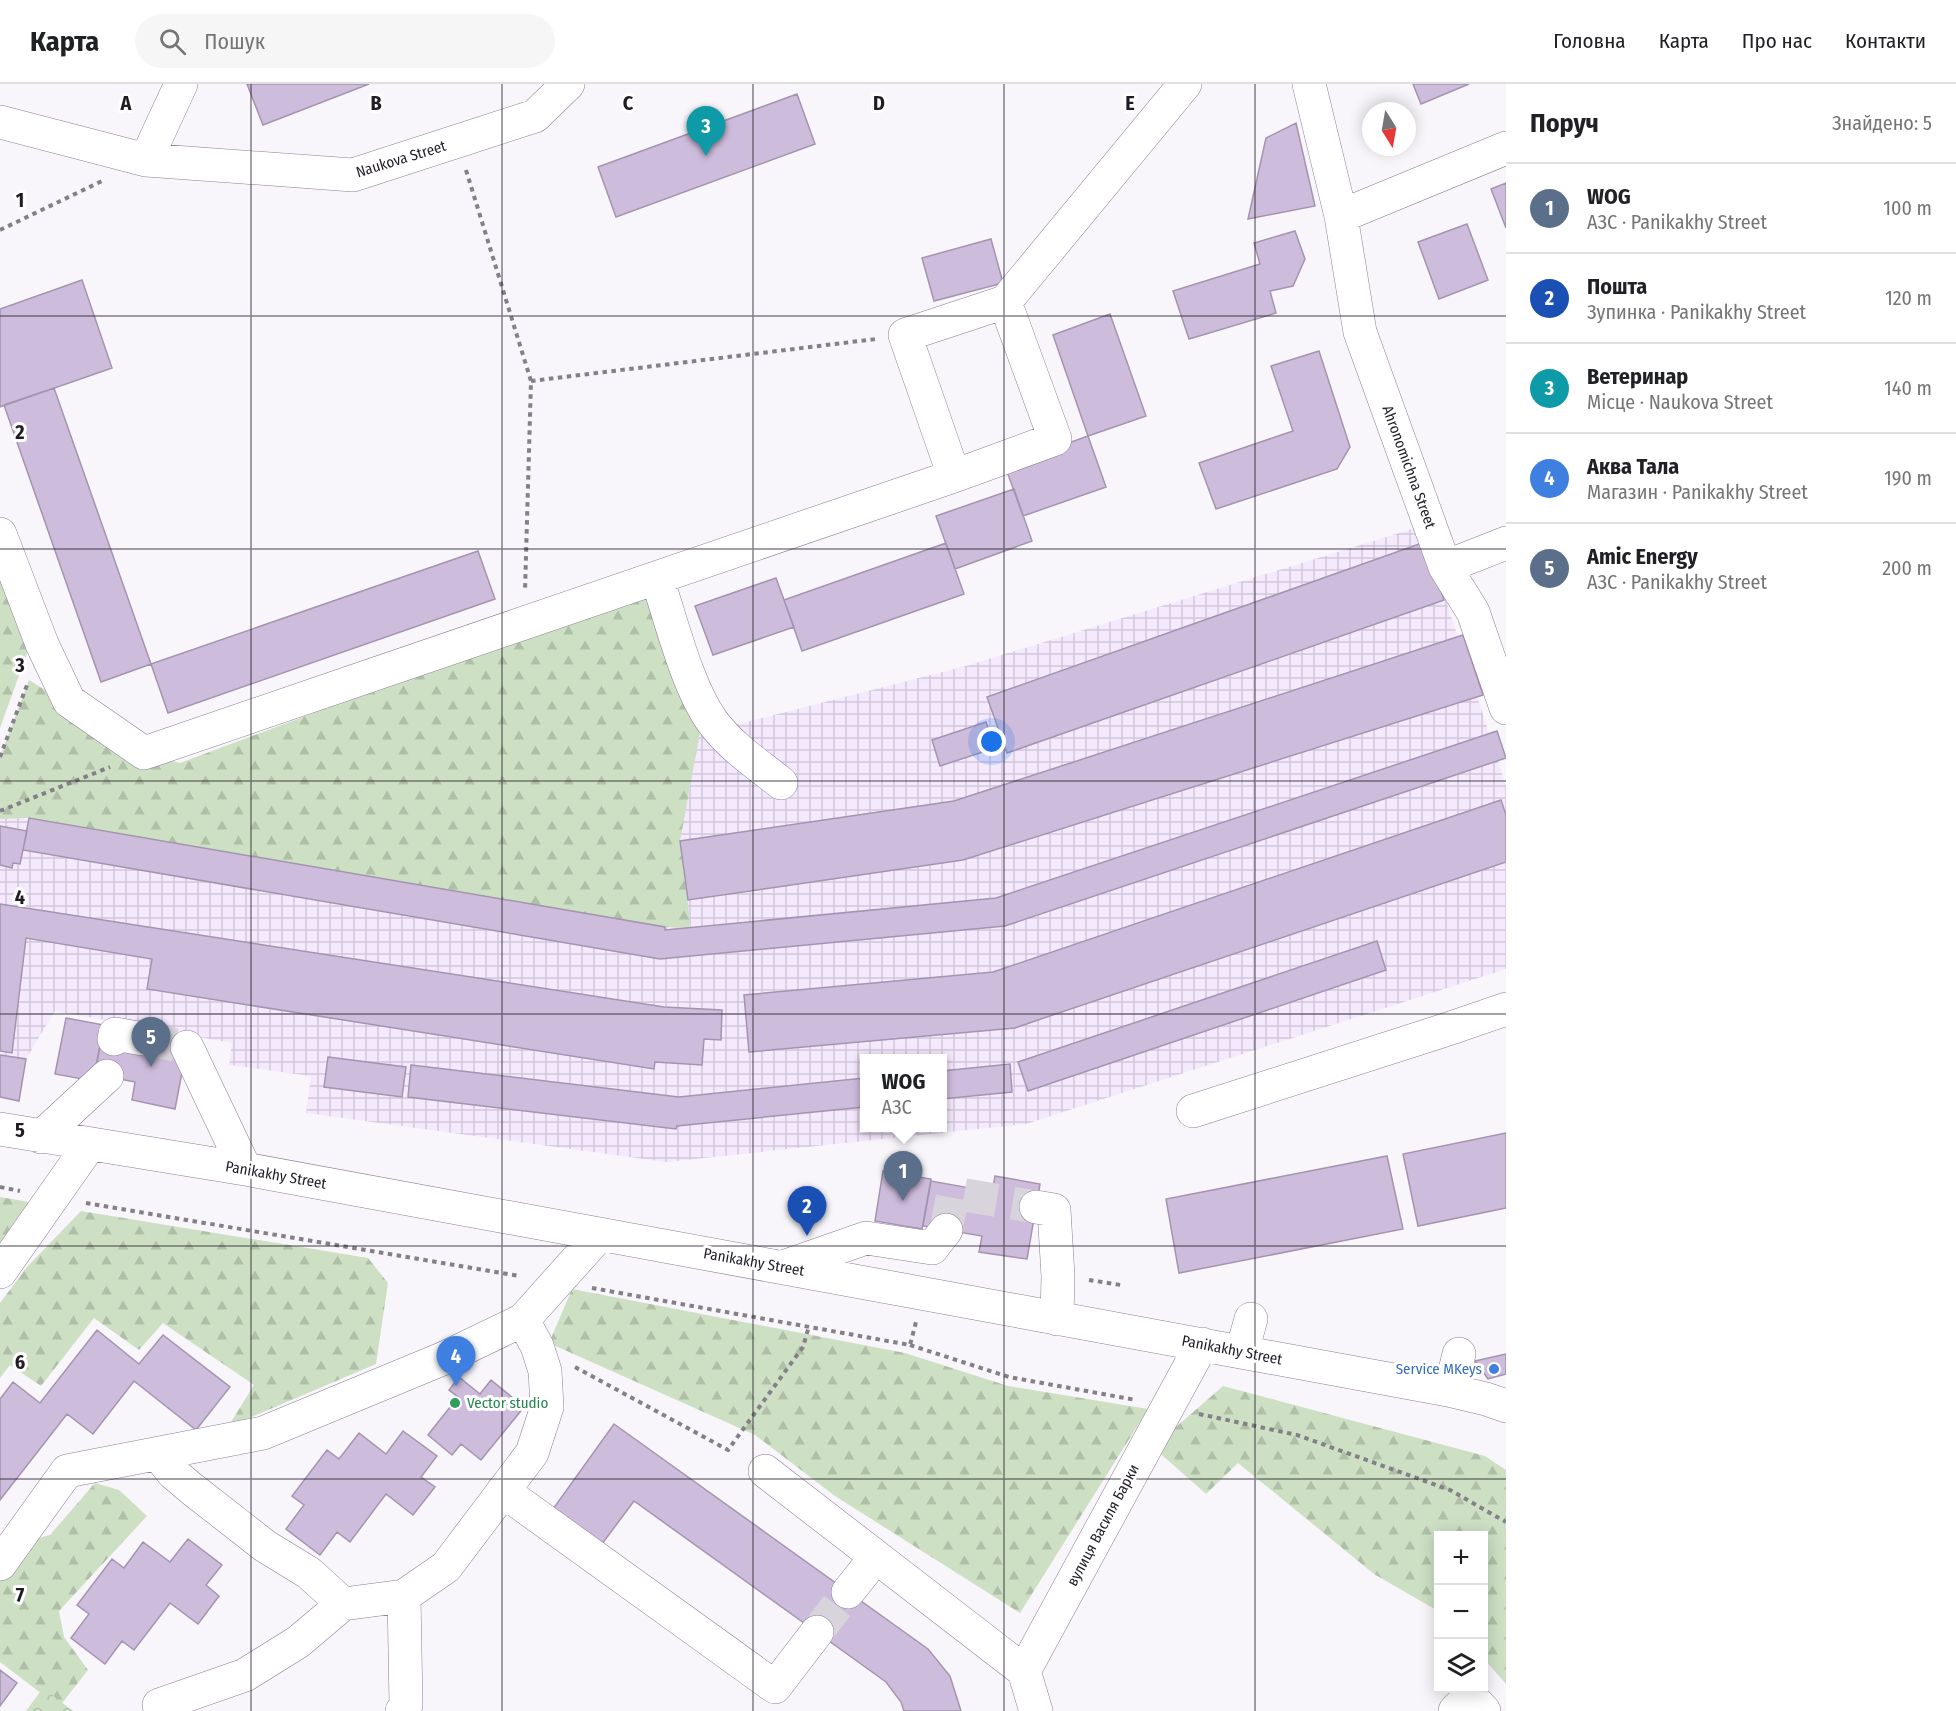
<!DOCTYPE html>
<html lang="uk">
<meta charset="utf-8">
<style>
body{margin:0;font-family:"Fira Sans Condensed",sans-serif;background:#f6f6f6;color:#202124}
.controls{position:absolute;right:18px;bottom:18px;display:grid;overflow:hidden;border-radius:0px;box-shadow:0 3px 15px #0003}
.controls button{width:54px;height:54px;display:grid;place-items:center;padding:0;border:0;border-bottom:2px solid #e0e0e0;background:#fff;color:#202124;font:30px sans-serif}
.compass{position:absolute;left:1362px;top:18px;width:54px;height:54px;border-radius:50%;background:#fff;box-shadow:0 3px 15px #0003;rotate:169deg}
.you{position:absolute;left:992px;top:658px;width:21px;height:21px;margin:-15px;border:4px solid #fff;border-radius:50%;background:#1a73e8;box-shadow:0 0 0 9px #1a73e833}
.badge{display:grid;place-items:center;width:39px;height:39px;border-radius:50%;background:#3f7c93;color:#fff;font-size:20px;font-weight:700}
.pin{position:absolute;translate:-50% -50px;filter:drop-shadow(0 2px 3px #0008)}
.pin::after{content:'';position:absolute;top:32px;width:21px;height:18px;background:inherit;clip-path:polygon(0 0,100% 0,50% 100%)}
.popup{position:absolute;left:860px;top:970px;width:87px;height:78px;box-sizing:border-box;display:grid;place-content:center;border-radius:0px;background:#fff;filter:drop-shadow(0 2px 4px #0005);font-size:20px;white-space:nowrap;color:#757577}
.popup b{font-size:22px;color:#202124}
.popup::after{content:'';position:absolute;left:50%;top:100%;margin-left:-12px;border:12px solid transparent;border-top-color:#fff}
.list{margin:0;padding:0;list-style:none}
h2{display:flex;justify-content:space-between;align-items:center;height:78px;margin:0;padding:0 24px;font-size:26px}
h2 small{font-size:20px;font-weight:400;color:#757577}
.list li{display:grid;grid-template-columns:39px 1fr auto;gap:18px;align-items:center;box-sizing:border-box;height:90px;padding:0 24px;border-top:2px solid #e0e0e0}
.list b{display:block;font-size:22px;white-space:nowrap}
.list p{margin:0;font-size:20px;white-space:nowrap;color:#757577}
.list em{font-size:20px;font-style:normal;color:#757577}
.icon{flex:none;width:33px;height:33px;fill:none;stroke:currentColor;stroke-width:2;stroke-linecap:round;stroke-linejoin:round}
.map{position:relative;flex:none;width:1506px;height:1627px;overflow:hidden}
header{display:flex;align-items:center;gap:36px;box-sizing:border-box;height:84px;padding:0 30px;background:#fff;border-bottom:2px solid #e0e0e0}
header strong{font-size:28px}
nav{display:flex;gap:33px;margin-inline-start:auto;font-size:21px}
.search{width:420px;height:54px;background:#f6f6f6;display:flex;align-items:center;gap:15px;box-sizing:border-box;padding:0 21px;border-radius:33px;color:#757577;font-size:22px}
main{display:flex}
aside{flex:1;background:#fff}
.map>svg:first-child{display:block}
.industrial{fill:url(#industrial-grid);fill-rule:evenodd}
.forest{fill:url(#forest-firs)}
.park{fill:url(#park-crowns)}
.building{fill:#cebcdc;stroke:#a394af;stroke-width:1.5}
.lines{fill:none;stroke-linecap:round;stroke-linejoin:round}
.minor-tunnel{stroke:#d8d4db;stroke-width:33;stroke-dasharray:33 16;stroke-linecap:butt}
.minor-casing{stroke:#8d7d98;stroke-width:34}
.path{stroke:#847f88;stroke-width:4;stroke-dasharray:4.5 4.5;stroke-linecap:butt}
.minor{stroke:#fff;stroke-width:33}
.grid{fill:none;stroke:#211b26;stroke-width:1.5;stroke-opacity:0.55}
.shop-dot{fill:#3f7fe0;stroke:#fff;stroke-width:2}
.leisure-dot{fill:#2e9e5b;stroke:#fff;stroke-width:2}
.labels{text-anchor:middle;dominant-baseline:central;stroke-width:6;stroke-linejoin:round;paint-order:stroke}
.street-label{font-size:15px;fill:#211b26;stroke:#fff}
.shop-label{font-size:15px;fill:#366cbe;stroke:#fff;text-anchor:end}
.leisure-label{font-size:15px;fill:#27864d;stroke:#fff;text-anchor:start}
.grid-label{font-size:20px;text-anchor:middle;font-weight:bold;fill:#211b26;stroke:#fff;stroke-width:6;stroke-linejoin:round;paint-order:stroke}
</style>
<header>
<strong>Карта</strong>
<div class="search"><svg class="icon" aria-label="search" viewBox="0 0 24 24"><circle cx="10" cy="10" r="6"/><path d="M15 15l6 6"/></svg>Пошук</div>
<nav><a>Головна</a><a>Карта</a><a>Про нас</a><a>Контакти</a></nav>
</header>
<main>
<div class="map">
<svg width="1506" height="1627" viewBox="0 0 1506 1627">
<defs>
<pattern id="industrial-grid" width="8" height="8" patternUnits="userSpaceOnUse" patternTransform="scale(1.5)"><rect width="8" height="8" fill="#f5e9fe"/><path d="M0 4h8M4 0v8" fill="none" stroke="#d2c7da"/></pattern>
<pattern id="forest-firs" width="22" height="20" patternUnits="userSpaceOnUse" patternTransform="scale(1.5)"><rect width="22" height="20" fill="#cde0c4"/><path d="M5 1l3.5 6h-7zM16 11l3.5 6h-7z" fill="#b0c0a8"/></pattern>
<pattern id="park-crowns" width="20" height="18" patternUnits="userSpaceOnUse" patternTransform="scale(1.5)"><rect width="20" height="18" fill="#cde0c4"/><path d="M2 6a3 3 0 1 1 6 0M12 15a3 3 0 1 1 6 0" fill="none" stroke="#b0c0a8"/></pattern>
</defs>
<rect width="100%" height="100%" fill="#f8f5fb"/>
<path class="industrial" d="M1422,442L1506,702V885L1026,1040L666,1078L306,1029L311,992L229,981L232,959L55,927L26,975L0,971V731L656,847L644,664L966,582ZM864,974H942V1044H864Z"/>
<path class="forest" d="M0,487L30,561L0,644Z
M653,502L702,638L680,757L691,844L665,843L29,734L0,735V673L29,596L144,669L180,679Z
M0,1113L35,1119L0,1168Z
M81,1127L368,1174L388,1199L376,1280L228,1343L254,1301L163,1239L139,1266L94,1234L41,1302L10,1281L0,1294V1219L27,1183Z
M572,1205L905,1269L1008,1302L1148,1325L1020,1529L835,1412L755,1351L549,1259Z
M1223,1302L1485,1372L1506,1386V1600L1484,1575V1452H1438V1527L1374,1490L1238,1379L1206,1410L1153,1363Z
M95,1399L119,1406L147,1432L59,1527L64,1553L88,1586L59,1623L0,1578V1465L50,1451Z"/>
<path class="park" d="M43,1604L73,1627H26Z"/>
<path class="building" d="M247,0H369L263,41Z
M1413,0H1469L1421,20Z
M797,10L815,60L616,133L598,83Z
M1296,39L1315,122L1248,135L1266,54Z
M1506,99V144L1491,105Z
M1467,140L1488,196L1439,215L1418,158Z
M1295,147L1305,175L1293,202L1270,207L1276,229L1189,255L1173,207L1260,180L1254,159Z
M991,155L1003,199L934,217L922,174Z
M82,196L112,284L0,323V225Z
M1110,230L1146,332L1088,352L1053,251Z
M1319,267L1350,363L1337,385L1216,425L1199,379L1293,347L1271,282Z
M54,304L151,580L101,598L4,321Z
M1088,352L1106,403L1023,432L1005,382Z
M1014,405L1032,457L955,485L936,432Z
M1425,458L1444,516L1007,669L987,613Z
M946,459L964,510L802,567L784,516Z
M478,467L495,515L168,629L151,580Z
M776,494L794,543L713,571L695,522Z
M1463,551L1483,611L963,776L688,816L680,757L954,717Z
M986,638L995,664L940,682L932,656Z
M1497,647L1506,674L1005,842L660,875L23,766L29,734L665,843V846L996,814Z
M1501,716L1506,731V778L1038,936L1015,944L749,968L744,911L993,888Z
M0,742L27,747L20,780L13,779L12,784L0,781Z
M0,820L664,923L722,926L721,956L704,955L702,981L655,978L654,985L147,905L152,875L26,854L12,969L0,967Z
M1377,857L1386,886L1028,1007L1018,978Z
M66,934L104,941L93,997L55,990Z
M145,944L189,952L175,1025L132,1016L135,998L95,990L102,952Z
M0,971L26,975L19,1017L0,1013Z
M328,973L406,983L402,1013L324,1003Z
M1010,980L1012,1008L942,1015V987Z
M411,981L679,1013L864,994V1023L677,1042L676,1045L408,1013Z
M1506,1049V1124L1418,1142L1403,1070Z
M1387,1072L1403,1145L1179,1189L1166,1115Z
M883,1087L931,1095L922,1145L875,1137Z
M995,1092L1040,1100L1027,1175L979,1168L982,1152L923,1142L931,1097L992,1108Z
M97,1246L139,1280L163,1251L230,1303L196,1346L134,1297L93,1350L67,1330L0,1416V1315L13,1298L40,1319Z
M1506,1270V1290L1488,1295L1475,1277Z
M459,1293L480,1310L491,1296L524,1323L481,1376L461,1360L452,1371L428,1351L458,1313L449,1306Z
M614,1340L928,1565L950,1592L961,1627H904L901,1618L886,1598L634,1417L602,1460L553,1425Z
M403,1347L437,1372L421,1393L435,1403L413,1431L386,1410L350,1458L337,1448L320,1471L286,1445L304,1421L292,1412L327,1366L339,1375L359,1349L386,1370Z
M188,1455L222,1481L206,1501L219,1512L198,1540L170,1519L134,1566L122,1557L105,1580L71,1554L89,1530L77,1521L112,1475L124,1484L143,1458L170,1478Z
M0,1586L17,1599L0,1622Z"/>
<g class="lines">
<path class="minor-tunnel" d="M143,955L187,963
M946,1146L953,1109L1036,1123
M817,1548L848,1508"/>
<g class="minor-casing">
<path id="minor" d="M1309,0L1341,132L1360,248L1445,483L1473,528L1506,624
M0,38L146,76L353,91L535,32L568,0
M146,76L181,0
M1341,132L1506,64
M954,392L905,251L1005,218L1185,0
M0,450L42,560L69,617L144,669L954,392L1055,355L1005,218
M1445,483L1506,459
M657,494C671,536 687,602 712,637C730,662 757,680 781,699
M114,955L115,950L143,955
M187,963L245,1085
M1193,1027L1448,945L1506,925
M0,1045L245,1085L1448,1306L1486,1315L1506,1322
M41,1053L107,992
M1036,1123L1054,1126L1058,1192L1057,1235
M783,1183L866,1154L932,1164L946,1146
M0,1188L90,1060
M1242,1267L1251,1235
M1448,1306L1454,1291L1459,1270
M158,1370L173,1389L192,1405L265,1462L309,1489L343,1520L404,1512L446,1483L532,1369L547,1323L545,1287L537,1262L523,1236
M765,1387L1024,1587
M503,1407L775,1603L817,1548
M0,1480L67,1387L263,1349L442,1275L523,1236L600,1150
M848,1508L876,1473
M159,1621L245,1591L298,1558L343,1520
M402,1627L406,1621L404,1512
M1036,1627L1024,1587L1202,1260
M1455,1627L1470,1612L1484,1627"/>
</g>
<path class="path" d="M466,86L531,297L525,507
M0,146L102,97
M531,297L876,255
M0,673L27,601
M0,727L110,683
M0,1103L20,1107
M86,1119L520,1192
M1089,1196L1121,1201
M592,1204L910,1261L916,1238
M910,1261L1009,1293L1136,1316
M575,1283L728,1366L803,1263L809,1242
M1199,1330L1297,1351L1450,1406L1506,1438"/>
<use href="#minor" class="minor"/>
</g>
<path class="grid" d="M251,0V1627M502,0V1627M753,0V1627M1004,0V1627M1255,0V1627M0,232H1506M0,465H1506M0,697H1506M0,930H1506M0,1162H1506M0,1395H1506"/>
<circle class="shop-dot" cx="1494" cy="1285" r="6"/>
<circle class="leisure-dot" cx="455" cy="1319" r="6"/>
<g class="labels">
<g class="street-label">
<text transform="translate(401 75) rotate(-17)">Naukova Street</text>
<text transform="translate(1409 383) rotate(70)">Ahronomichna Street</text>
<text transform="translate(276 1091) rotate(10)">Panikakhy Street</text>
<text transform="translate(754 1178) rotate(10)">Panikakhy Street</text>
<text transform="translate(1232 1266) rotate(11)">Panikakhy Street</text>
<text transform="translate(1103 1441) rotate(-62)">вулиця Василя Барки</text>
</g>
<g class="shop-label">
<text x="1482" y="1285">Service MKeys</text>
</g>
<g class="leisure-label">
<text x="467" y="1319">Vector studio</text>
</g>
</g>
<g class="grid-label">
<text x="126" y="26">A</text>
<text x="376" y="26">B</text>
<text x="628" y="26">C</text>
<text x="879" y="26">D</text>
<text x="1130" y="26">E</text>
<text x="20" y="123">1</text>
<text x="20" y="355">2</text>
<text x="20" y="588">3</text>
<text x="20" y="820">4</text>
<text x="20" y="1053">5</text>
<text x="20" y="1285">6</text>
<text x="20" y="1518">7</text>
</g>
</svg>
<div class="controls">
<button>+</button>
<button>−</button>
<button><svg class="icon" aria-label="layers" viewBox="0 0 24 24"><path d="M12 4l9 5-9 5-9-5zM3 14l9 5 9-5"/></svg></button>
</div>
<svg class="compass" viewBox="-18 -18 36 36"><path d="M0-13l5 13h-10z" fill="#e53935"/><path d="M0 13l5-13h-10z" fill="#757577"/></svg>
<div class="you"></div>
<div class="pin badge" style="left:903px;top:1117px;background:#5c6f8a">1</div>
<div class="popup"><b>WOG</b>АЗС</div>
<div class="pin badge" style="left:807px;top:1152px;background:#1a4fb4">2</div>
<div class="pin badge" style="left:706px;top:72px;background:#0f9aa8">3</div>
<div class="pin badge" style="left:456px;top:1302px;background:#3f7fe0">4</div>
<div class="pin badge" style="left:151px;top:983px;background:#5c6f8a">5</div>
</div>
<aside>
<h2>Поруч<small>Знайдено: 5</small></h2>
<ul class="list">
<li><span class="badge" style="background:#5c6f8a">1</span><div><b>WOG</b><p>АЗС · Panikakhy Street</p></div><em>100 m</em></li>
<li><span class="badge" style="background:#1a4fb4">2</span><div><b>Пошта</b><p>Зупинка · Panikakhy Street</p></div><em>120 m</em></li>
<li><span class="badge" style="background:#0f9aa8">3</span><div><b>Ветеринар</b><p>Місце · Naukova Street</p></div><em>140 m</em></li>
<li><span class="badge" style="background:#3f7fe0">4</span><div><b>Аква Тала</b><p>Магазин · Panikakhy Street</p></div><em>190 m</em></li>
<li><span class="badge" style="background:#5c6f8a">5</span><div><b>Amic Energy</b><p>АЗС · Panikakhy Street</p></div><em>200 m</em></li>
</ul>
</aside>
</main>
